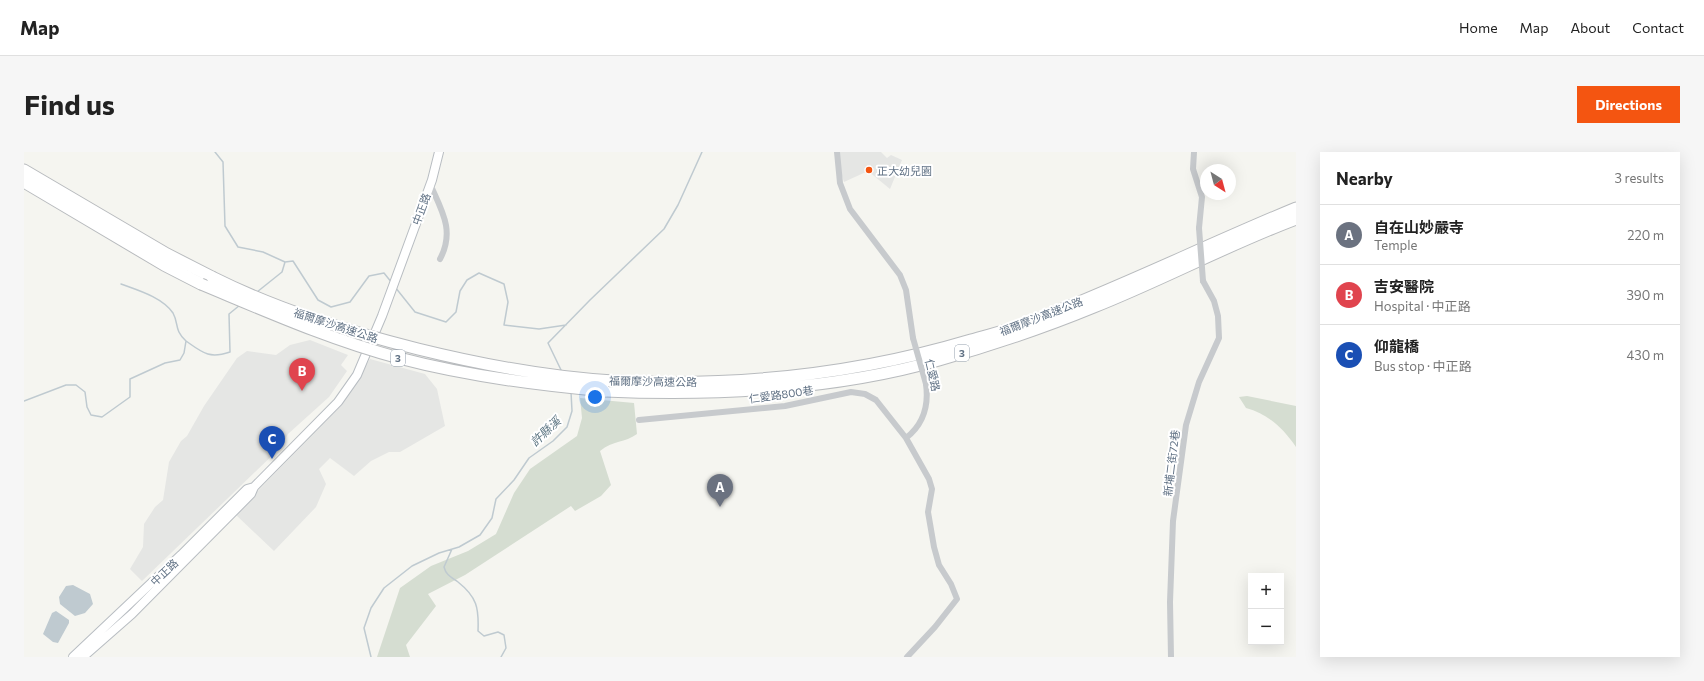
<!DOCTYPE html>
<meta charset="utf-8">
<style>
body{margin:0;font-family:Commissioner,"Noto Sans TC",sans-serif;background:#f6f6f6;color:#222}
.controls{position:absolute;right:12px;bottom:12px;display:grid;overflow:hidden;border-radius:0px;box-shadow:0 4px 16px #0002}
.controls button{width:36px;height:36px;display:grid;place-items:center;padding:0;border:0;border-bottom:1px solid #e0e0e0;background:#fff;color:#222;font:20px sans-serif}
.compass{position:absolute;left:1176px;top:12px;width:36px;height:36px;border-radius:50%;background:#fff;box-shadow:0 4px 16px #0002;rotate:144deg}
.you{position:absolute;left:571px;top:245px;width:14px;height:14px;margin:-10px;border:3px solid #fff;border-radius:50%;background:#1a73e8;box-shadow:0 0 0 6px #1a73e833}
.badge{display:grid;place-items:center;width:26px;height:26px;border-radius:50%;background:#f45511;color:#fff;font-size:13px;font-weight:700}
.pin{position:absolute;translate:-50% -33px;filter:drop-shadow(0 1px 2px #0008)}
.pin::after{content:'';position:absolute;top:21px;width:14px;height:12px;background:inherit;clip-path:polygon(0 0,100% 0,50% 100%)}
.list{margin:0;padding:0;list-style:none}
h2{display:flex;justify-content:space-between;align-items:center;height:52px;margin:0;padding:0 16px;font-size:17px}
h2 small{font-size:13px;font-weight:400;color:#767676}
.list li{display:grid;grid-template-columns:26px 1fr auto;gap:12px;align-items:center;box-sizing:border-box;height:60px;padding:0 16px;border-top:1px solid #e0e0e0}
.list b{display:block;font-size:15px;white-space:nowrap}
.list p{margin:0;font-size:13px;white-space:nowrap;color:#767676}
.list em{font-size:13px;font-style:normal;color:#767676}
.map{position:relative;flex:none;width:1272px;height:505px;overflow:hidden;border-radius:0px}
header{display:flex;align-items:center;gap:24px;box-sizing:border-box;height:56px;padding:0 20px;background:#fff;border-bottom:1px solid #e0e0e0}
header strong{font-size:19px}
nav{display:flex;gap:22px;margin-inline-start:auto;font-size:14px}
.intro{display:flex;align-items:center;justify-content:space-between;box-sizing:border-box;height:96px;padding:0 24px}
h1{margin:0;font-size:28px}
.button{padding:10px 18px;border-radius:0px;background:#f45511;color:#fff;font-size:14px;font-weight:700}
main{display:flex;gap:24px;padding:0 24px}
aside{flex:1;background:#fff;border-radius:0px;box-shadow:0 4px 16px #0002}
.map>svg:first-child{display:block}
.built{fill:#e5e6e4}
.green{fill:#d5ddd1}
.water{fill:#bfcad0}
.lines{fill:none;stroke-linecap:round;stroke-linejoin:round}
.stream{stroke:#bfcad0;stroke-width:1.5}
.secondary-casing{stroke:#b8bdc2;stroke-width:10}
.motorway-casing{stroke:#b8bbbe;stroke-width:13}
.minor{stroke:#c7cacd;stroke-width:6}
.secondary{stroke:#fff;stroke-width:8}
.motorway{stroke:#fff;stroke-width:11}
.motorway-bridge-casing{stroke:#b8bbbe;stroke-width:13;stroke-linecap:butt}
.minor-bridge{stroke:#c7cacd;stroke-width:6}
.motorway-bridge{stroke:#fff;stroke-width:11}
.poi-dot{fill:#f45511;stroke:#fff;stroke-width:1.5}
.labels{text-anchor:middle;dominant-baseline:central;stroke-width:4;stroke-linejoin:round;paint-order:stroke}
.shield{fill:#fff;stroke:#909caa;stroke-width:1}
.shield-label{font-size:10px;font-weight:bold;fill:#617285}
.poi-label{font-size:11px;fill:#617285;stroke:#fff;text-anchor:start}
.street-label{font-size:11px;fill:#617285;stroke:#fff}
.water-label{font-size:12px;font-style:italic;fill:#5c7582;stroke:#fff}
</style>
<header>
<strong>Map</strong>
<nav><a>Home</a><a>Map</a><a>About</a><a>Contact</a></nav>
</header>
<div class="intro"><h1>Find us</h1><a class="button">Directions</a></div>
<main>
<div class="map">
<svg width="1272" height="505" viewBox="0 0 1272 505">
<rect width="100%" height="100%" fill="#f5f5f0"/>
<path class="built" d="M815,0H857L863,6L867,3L878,8L866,37L844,19L820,30L816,18Z
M286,188L324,203L317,213L323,219L305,245L264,282L257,295L118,429L106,417L119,395L120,372L131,355L139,348L145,310L157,289L163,284L180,254L213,206L223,199L252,203L266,193Z
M346,207L401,222L413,237L421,274L376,300H365L347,309L330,324L306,306L295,317L302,332L292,355L250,399L211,362L318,253Z"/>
<path class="green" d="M1223,244L1272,254V295C1259,276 1244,262 1222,256L1215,245Z
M556,246L610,251L613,282C601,291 589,288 576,299L587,333L577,344L551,359L547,354L441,423L404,442L412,454L382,493L386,505H353L376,436L407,414L444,399L472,382L490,341L506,317L553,284L558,266Z"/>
<path class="water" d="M49,433L66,442L69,452L61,461L51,464L36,452L35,445L42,434Z
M32,459L45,468V471L34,491L29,490L19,482L28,461Z"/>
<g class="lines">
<path class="stream" d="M191,0L199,10L201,74L214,95L239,100L261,110
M97,132C113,138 138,145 149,161C155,172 150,178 162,189
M371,135L391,160L422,170L432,160L436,139L443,128L455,121L480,132L484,150L480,173L515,177L542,173
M233,140L258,120L261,110L269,109L294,148L307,155L326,150L345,124L360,121L368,131
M538,220L524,191L566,148L640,77L654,53L678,0
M0,249L42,233H52L61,240L63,255L67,263L78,265L106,245V227L141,211L156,208L160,201L162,189C179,201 185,207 206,200L205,162L216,153
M428,397L420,415C422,423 427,425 434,430C453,445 455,456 454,479L460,484L474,480L480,483L482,496L477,505
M347,505L340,476L347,456L360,436L388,414L415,401L435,395L456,383L468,366L472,347L490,328L505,306L529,289L543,275L548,259L547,240"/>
<g class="secondary-casing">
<path id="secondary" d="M49,505L157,403L223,337L230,335
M59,505L108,462L227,342L230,335L314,250L333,223L358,164L408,28L415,0"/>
</g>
<g class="motorway-casing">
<path id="motorway" d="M0,18L143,102L188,125
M0,30L140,113L177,132
M589,229C710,235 830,223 947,188C964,183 982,179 998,173C1091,138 1180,94 1272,56
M581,239C689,244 811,238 915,208C968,193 1019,176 1070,155C1138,128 1203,93 1272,67"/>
</g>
<path class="minor" d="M813,0L816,31L826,57L876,123L882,138L889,186
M1170,0L1169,17L1178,45L1175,76
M406,32C418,59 431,79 416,107
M615,268L761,254L827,240L841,242L852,248L882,286
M883,505L911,475L933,447L927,432L915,413L910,395L904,360L908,337L905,327L882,286C900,272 905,254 902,232
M1147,505L1146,450L1149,369L1162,273L1175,230L1195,186L1194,164L1190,149L1179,129"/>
<use href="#secondary" class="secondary"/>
<use href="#motorway" class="motorway"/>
<g class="motorway-bridge-casing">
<path id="motorway-bridge" d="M188,125C254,158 323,179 394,197C459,213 523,225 589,229
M177,132C242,159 307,188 375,206C443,224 512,233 581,239"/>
</g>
<path class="minor-bridge" d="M1175,76L1179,129
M889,186L902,232"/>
<use href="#motorway-bridge" class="motorway-bridge"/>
</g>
<circle class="poi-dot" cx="845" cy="18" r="4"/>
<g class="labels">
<g class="shield">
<rect x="931" y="193" width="14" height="16" rx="3"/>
<rect x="367" y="198" width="14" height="16" rx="3"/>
</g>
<g class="shield-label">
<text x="938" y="201">3</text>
<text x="374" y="206">3</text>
</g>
<g class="poi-label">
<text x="853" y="18">正大幼兒園</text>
</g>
<g class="street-label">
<text transform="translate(397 57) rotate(-70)">中正路</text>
<text transform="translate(1017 164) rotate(-21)">福爾摩沙高速公路</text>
<text transform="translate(312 173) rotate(18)">福爾摩沙高速公路</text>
<text transform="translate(909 223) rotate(77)">仁愛路</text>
<text transform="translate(629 229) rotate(1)">福爾摩沙高速公路</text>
<text transform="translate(757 242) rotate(-8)">仁愛路800巷</text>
<text transform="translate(1147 311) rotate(-83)">新埔二街72巷</text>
<text transform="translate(140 420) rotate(-43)">中正路</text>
</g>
<g class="water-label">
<text transform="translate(521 279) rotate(-43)">許縣溪</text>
</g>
</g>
</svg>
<div class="controls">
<button>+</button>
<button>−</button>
</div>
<svg class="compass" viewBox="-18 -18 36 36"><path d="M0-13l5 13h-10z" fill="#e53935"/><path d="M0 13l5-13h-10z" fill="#767676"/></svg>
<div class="you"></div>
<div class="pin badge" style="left:696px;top:355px;background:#6b7280">A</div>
<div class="pin badge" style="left:278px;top:239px;background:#e0444e">B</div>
<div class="pin badge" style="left:248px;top:307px;background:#1a4fb4">C</div>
</div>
<aside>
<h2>Nearby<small>3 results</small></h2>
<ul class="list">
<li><span class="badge" style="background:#6b7280">A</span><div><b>自在山妙嚴寺</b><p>Temple</p></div><em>220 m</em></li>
<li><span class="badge" style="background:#e0444e">B</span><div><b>吉安醫院</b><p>Hospital · 中正路</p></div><em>390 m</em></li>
<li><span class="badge" style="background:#1a4fb4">C</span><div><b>仰龍橋</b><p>Bus stop · 中正路</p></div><em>430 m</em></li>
</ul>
</aside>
</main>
